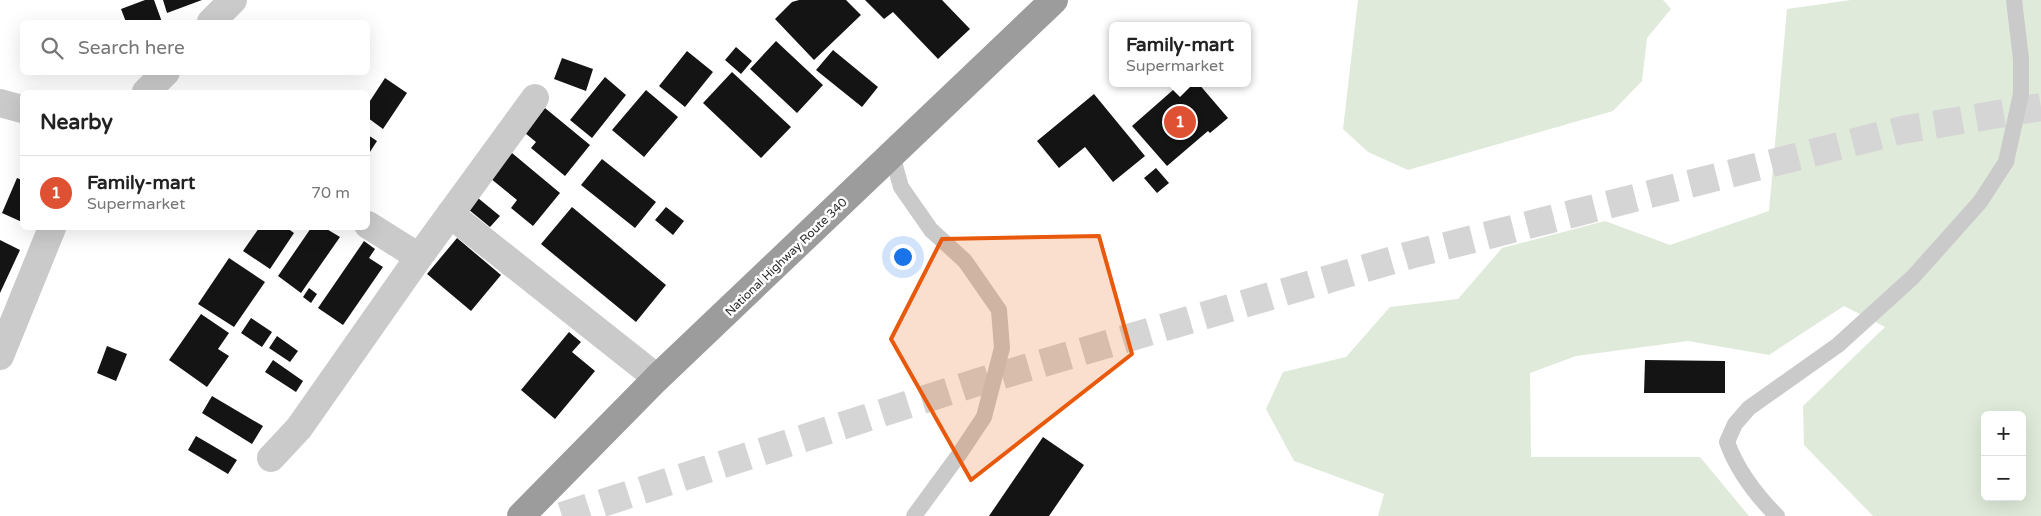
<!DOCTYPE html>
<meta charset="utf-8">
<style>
body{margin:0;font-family:"Varela Round",sans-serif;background:#f6f6f6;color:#222}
.controls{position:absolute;right:15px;bottom:15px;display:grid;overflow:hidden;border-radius:8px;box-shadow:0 5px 20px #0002}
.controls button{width:45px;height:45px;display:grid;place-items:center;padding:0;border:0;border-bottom:1px solid #e0e0e0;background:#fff;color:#222;font:25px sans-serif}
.you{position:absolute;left:902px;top:256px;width:18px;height:18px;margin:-12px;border:4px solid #fff;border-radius:50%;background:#1a73e8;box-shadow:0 0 0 8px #1a73e833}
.badge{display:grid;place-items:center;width:32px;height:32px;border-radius:50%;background:#df5133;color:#fff;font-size:16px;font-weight:700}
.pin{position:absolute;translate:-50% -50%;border:2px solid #fff;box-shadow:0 1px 5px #0006}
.popup{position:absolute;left:1109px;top:22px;width:142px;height:65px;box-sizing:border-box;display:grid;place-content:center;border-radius:8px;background:#fff;filter:drop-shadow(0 1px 4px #0005);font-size:16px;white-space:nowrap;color:#767676}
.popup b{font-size:19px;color:#222}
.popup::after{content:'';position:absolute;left:50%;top:100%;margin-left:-10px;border:10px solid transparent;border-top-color:#fff}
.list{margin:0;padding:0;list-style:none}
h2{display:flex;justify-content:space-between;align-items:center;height:65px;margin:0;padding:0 20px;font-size:21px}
h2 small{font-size:16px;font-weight:400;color:#767676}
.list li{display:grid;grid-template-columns:32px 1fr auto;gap:15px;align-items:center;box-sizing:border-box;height:75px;padding:0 20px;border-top:1px solid #e0e0e0}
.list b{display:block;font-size:19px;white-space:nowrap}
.list p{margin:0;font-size:16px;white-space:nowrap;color:#767676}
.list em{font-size:16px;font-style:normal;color:#767676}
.icon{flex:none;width:28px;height:28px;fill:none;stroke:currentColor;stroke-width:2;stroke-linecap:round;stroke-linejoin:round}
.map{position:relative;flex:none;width:2041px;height:516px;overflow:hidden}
.search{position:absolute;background:#fff;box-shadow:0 5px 20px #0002;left:20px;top:20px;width:350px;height:55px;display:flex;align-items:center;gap:12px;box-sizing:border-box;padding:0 18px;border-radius:8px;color:#767676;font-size:19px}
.panel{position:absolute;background:#fff;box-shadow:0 5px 20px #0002;left:20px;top:90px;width:350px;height:140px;border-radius:8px}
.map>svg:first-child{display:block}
.green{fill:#dfeada;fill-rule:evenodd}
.building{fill:#141414}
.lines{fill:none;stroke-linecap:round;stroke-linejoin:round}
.motorway-tunnel{stroke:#d5d5d5;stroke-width:28;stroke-dasharray:28 14;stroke-linecap:butt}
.service{stroke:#cacaca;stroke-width:16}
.minor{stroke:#cacaca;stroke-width:28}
.trunk{stroke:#9c9c9c;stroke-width:28}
.marked{fill:#e8590c;fill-opacity:0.2;stroke:#e8590c;stroke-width:4;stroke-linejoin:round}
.labels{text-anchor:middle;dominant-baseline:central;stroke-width:5;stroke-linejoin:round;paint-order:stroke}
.street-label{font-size:12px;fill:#2d2d2d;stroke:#fff}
</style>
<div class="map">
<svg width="2041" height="516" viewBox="0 0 2041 516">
<rect width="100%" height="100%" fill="#fff"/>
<path class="green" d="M1358,0H1663L1671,9L1647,38L1642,81L1613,111L1408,170L1368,152L1343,129Z
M1851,0H2041V516H1873L1804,445L1803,406L1885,327L1844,306L1769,355L1688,341L1576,356L1530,373L1531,457H1700L1749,516H1378L1384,494L1294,461L1266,409L1283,372L1346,357L1390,307L1458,299L1502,248L1605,221L1670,245L1769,211L1787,9ZM1985,415H2022V497H1985Z"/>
<path class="building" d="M145,0H154L162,22H126L121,9Z
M163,0H202L167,13Z
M799,0H846L861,15L814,60L775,19L792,2Z
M865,0H942L970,29L938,59L893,12L884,19Z
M776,41L823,85L797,113L750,69Z
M736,47L752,61L741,74L725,60Z
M833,50L878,87L862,107L816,70Z
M687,51L713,72L685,107L659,86Z
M562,58L593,69L586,91L554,79Z
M732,72L791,127L761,158L703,103Z
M605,77L626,95L592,138L570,120Z
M385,78L407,93L383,129L368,118V104Z
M1181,83H1198L1228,118L1210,133L1208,131L1167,166L1132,126Z
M646,90L678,117L644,157L612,130Z
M1094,94L1145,156L1113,182L1085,147L1059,168L1037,141Z
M545,108L590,145L565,176L531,148L536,142L525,133Z
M368,135L377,141L368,155Z
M512,153L560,193L533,226L511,208L517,200L490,178Z
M602,159L656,202L635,228L581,185Z
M1156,168L1169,183L1157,193L1144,178Z
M17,178L22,180V222L2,213Z
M478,198L500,216L490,227L468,209Z
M572,207L666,285L636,322L541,244Z
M666,207L684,221L673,235L655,220Z
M259,228H287L294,233L270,269L243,251Z
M311,228H325L340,237L301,293L278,276Z
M457,238L501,275L471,311L427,274Z
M0,240L20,250L0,293Z
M364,241L375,249L369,258L383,267L343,325L318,308Z
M229,258L265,282L234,327L198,304Z
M309,288L317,294L311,303L303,297Z
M201,314L229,333L218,349L229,356L207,387L169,360Z
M251,318L272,332L262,347L241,333Z
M569,332L581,342L572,352L595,371L555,419L521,390Z
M277,336L298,351L290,362L269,348Z
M107,346L127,354L116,381L97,373Z
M273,360L303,381L296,392L265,372Z
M1645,360L1725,361V393H1644Z
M212,396L263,426L252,444L202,413Z
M196,436L237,460L228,474L188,450Z
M1043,437L1084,465L1049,516H989Z"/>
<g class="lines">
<path class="motorway-tunnel" d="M562,516L975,383L1410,255L1902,130L2041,107"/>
<path class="service" d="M892,155L901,187L931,230L965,261L999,310L1002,348L984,417L958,456L914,516
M1777,516C1756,495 1737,470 1727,442L1735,424L1749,408L1838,345L1913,277L1980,202L2006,162L2021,94V59L2014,0"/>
<path class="minor" d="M211,22L233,0
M146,92L166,72
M0,103L22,109
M450,214L657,378
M368,225L419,257
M0,356L52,228
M271,458L299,428L419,257L535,98"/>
<path class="trunk" d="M521,516L657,378L1054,0"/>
</g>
<path class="marked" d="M1099,236L1132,354L971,480L891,339L942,239Z"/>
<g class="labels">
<g class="street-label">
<text transform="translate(786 257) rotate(-44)">National Highway Route 340</text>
</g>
</g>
</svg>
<div class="controls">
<button>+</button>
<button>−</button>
</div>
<div class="you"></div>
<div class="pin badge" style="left:1180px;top:122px">1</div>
<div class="popup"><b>Family-mart</b>Supermarket</div>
<div class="search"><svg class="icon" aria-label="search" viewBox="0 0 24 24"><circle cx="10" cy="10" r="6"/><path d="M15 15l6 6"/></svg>Search here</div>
<section class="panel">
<h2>Nearby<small></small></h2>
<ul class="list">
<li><span class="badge">1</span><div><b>Family-mart</b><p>Supermarket</p></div><em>70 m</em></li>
</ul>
</section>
</div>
